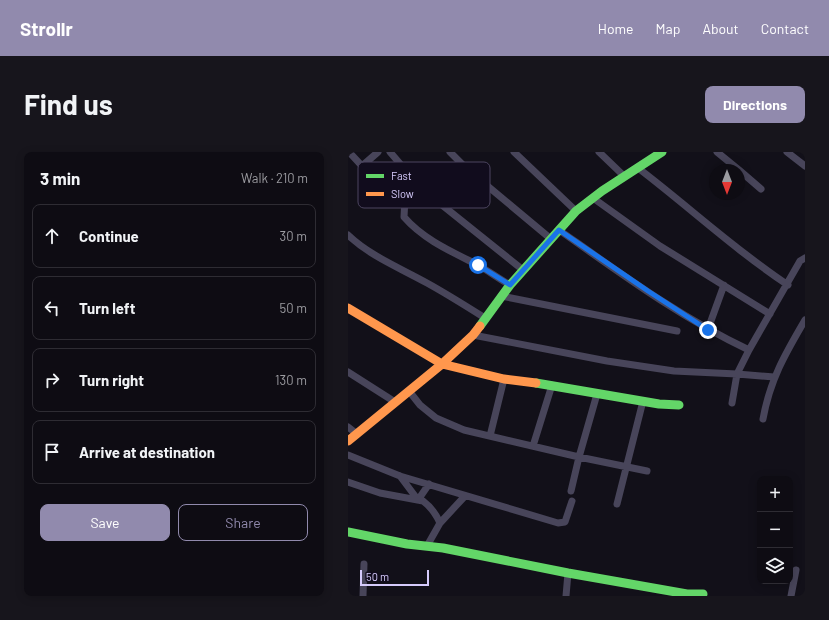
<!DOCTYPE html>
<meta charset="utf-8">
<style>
body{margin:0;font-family:Barlow,sans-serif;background:#17151c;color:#f1f3f6}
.controls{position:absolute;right:12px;bottom:12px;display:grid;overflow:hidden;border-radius:8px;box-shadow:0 2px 10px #0003}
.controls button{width:36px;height:36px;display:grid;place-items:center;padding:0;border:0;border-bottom:1px solid #2e2c33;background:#0e0c13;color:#f1f3f6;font:20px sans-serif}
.compass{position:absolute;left:361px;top:12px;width:36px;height:36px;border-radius:50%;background:#0e0c13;box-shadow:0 2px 10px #0003;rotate:180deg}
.scale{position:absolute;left:12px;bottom:10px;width:69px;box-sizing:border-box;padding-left:4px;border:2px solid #d6cbfc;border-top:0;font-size:11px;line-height:14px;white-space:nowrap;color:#d6cbfc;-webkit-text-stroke:3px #110c1d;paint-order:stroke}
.stop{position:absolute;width:12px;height:12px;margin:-9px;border:3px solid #1a73e8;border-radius:50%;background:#fff}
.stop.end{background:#1a73e8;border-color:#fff;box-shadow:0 1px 4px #0008}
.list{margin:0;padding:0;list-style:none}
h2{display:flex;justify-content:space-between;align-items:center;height:52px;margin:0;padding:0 16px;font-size:17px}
h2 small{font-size:13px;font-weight:400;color:#9b9ba0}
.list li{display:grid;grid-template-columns:26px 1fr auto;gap:12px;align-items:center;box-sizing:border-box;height:64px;margin:0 8px 8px;padding:0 8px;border:1px solid #2e2c33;border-radius:8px}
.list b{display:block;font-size:15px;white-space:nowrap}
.list em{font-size:13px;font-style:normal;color:#9b9ba0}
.actions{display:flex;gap:8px;padding:12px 16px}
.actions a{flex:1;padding:9px 0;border:1px solid #918aad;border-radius:8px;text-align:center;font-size:14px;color:#918aad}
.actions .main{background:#918aad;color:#fff}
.icon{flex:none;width:22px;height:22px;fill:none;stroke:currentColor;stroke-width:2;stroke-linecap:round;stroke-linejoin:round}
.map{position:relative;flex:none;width:457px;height:444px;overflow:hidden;border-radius:8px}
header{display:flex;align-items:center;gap:24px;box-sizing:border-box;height:56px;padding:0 20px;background:#918aad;color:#fff}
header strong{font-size:19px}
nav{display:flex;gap:22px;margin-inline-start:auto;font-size:14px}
.intro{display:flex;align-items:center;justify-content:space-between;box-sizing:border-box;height:96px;padding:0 24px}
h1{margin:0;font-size:28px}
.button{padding:10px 18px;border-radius:8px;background:#918aad;color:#fff;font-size:14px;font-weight:700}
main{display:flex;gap:24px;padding:0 24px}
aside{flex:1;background:#0e0c13;border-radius:8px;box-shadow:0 2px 10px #0003}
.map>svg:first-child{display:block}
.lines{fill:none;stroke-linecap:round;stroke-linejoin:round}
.street{stroke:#48455a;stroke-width:7}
.fast{stroke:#63d668;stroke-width:9}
.slow{stroke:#ff974d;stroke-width:9}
.route{stroke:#1a73e8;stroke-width:5}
.key{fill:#110c1d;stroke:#4c4560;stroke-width:1}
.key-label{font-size:11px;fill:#d6cbfc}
</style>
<header>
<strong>Strollr</strong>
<nav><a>Home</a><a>Map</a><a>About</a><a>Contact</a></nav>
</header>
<div class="intro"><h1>Find us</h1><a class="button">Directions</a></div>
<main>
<aside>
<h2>3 min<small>Walk · 210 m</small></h2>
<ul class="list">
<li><svg class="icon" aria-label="ahead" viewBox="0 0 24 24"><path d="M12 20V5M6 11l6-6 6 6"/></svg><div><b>Continue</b></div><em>30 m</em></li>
<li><svg class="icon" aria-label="left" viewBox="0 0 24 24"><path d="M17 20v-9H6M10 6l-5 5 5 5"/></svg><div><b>Turn left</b></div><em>50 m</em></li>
<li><svg class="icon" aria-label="right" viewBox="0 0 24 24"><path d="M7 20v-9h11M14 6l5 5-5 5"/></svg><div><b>Turn right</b></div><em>130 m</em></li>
<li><svg class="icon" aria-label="arrive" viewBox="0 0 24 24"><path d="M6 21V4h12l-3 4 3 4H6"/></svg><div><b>Arrive at destination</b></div></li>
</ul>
<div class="actions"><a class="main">Save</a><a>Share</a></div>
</aside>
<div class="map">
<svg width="457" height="444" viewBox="0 0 457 444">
<rect width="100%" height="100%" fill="#121019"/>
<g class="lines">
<path class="street" d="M1,0L26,27L36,39
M42,0L60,21L89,49L175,118
M102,0L118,16L203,87
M166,0L228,59
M251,0L276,24
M369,0L391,18
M439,0L457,14
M14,14L30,0
M290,16C340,54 387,98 440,133
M391,18L413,37
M60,21L57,46L56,65C75,87 102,99 128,112C139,118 150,126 162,133
M245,46L312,94L422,162
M211,78C272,121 333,166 401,198
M0,83C22,104 52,116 79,131C99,142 118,154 137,166
M153,144L329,179
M360,177L376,133
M125,183L259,209L326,219L389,222L426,225
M0,220L47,250
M61,239L72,253L88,266L116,278L231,305L299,319
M384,251L389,222L401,198L452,109L457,106
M415,267C422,228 437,202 457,168
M0,275L9,282
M142,284L156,227
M185,294L204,233
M0,303L52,324L210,371L217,370L224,349
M52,324L70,348L81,332
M0,330L32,341L75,349C83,355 88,362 92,371L79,394
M223,339L231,305L249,242
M269,352L295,249
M92,371L117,344
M15,444L16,412
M218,444L220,421
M443,444L448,418"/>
<path class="fast" d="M132,174L162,133L228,59L254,39L314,0
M188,231L311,252L331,253
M0,380L59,392L95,396L220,421L339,442H355"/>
<path class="slow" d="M0,156L94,212L156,227L188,231
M0,289L94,212L125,183L132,174"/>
</g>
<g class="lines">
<path class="route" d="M130,113L162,133L211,78L300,139L360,178"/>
</g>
<rect x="10" y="10" width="132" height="46" rx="6" class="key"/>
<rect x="18" y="22" width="18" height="4" fill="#63d668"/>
<rect x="18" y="40" width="18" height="4" fill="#ff974d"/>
<g class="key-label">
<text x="43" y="28">Fast</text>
<text x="43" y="46">Slow</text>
</g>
</svg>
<div class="controls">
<button>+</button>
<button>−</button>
<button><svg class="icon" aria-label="layers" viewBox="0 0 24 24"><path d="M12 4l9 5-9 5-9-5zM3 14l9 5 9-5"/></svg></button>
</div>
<svg class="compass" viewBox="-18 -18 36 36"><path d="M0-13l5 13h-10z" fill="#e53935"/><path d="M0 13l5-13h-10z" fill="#9b9ba0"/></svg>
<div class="scale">50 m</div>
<div class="stop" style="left:130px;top:113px"></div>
<div class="stop end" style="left:360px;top:178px"></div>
</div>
</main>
